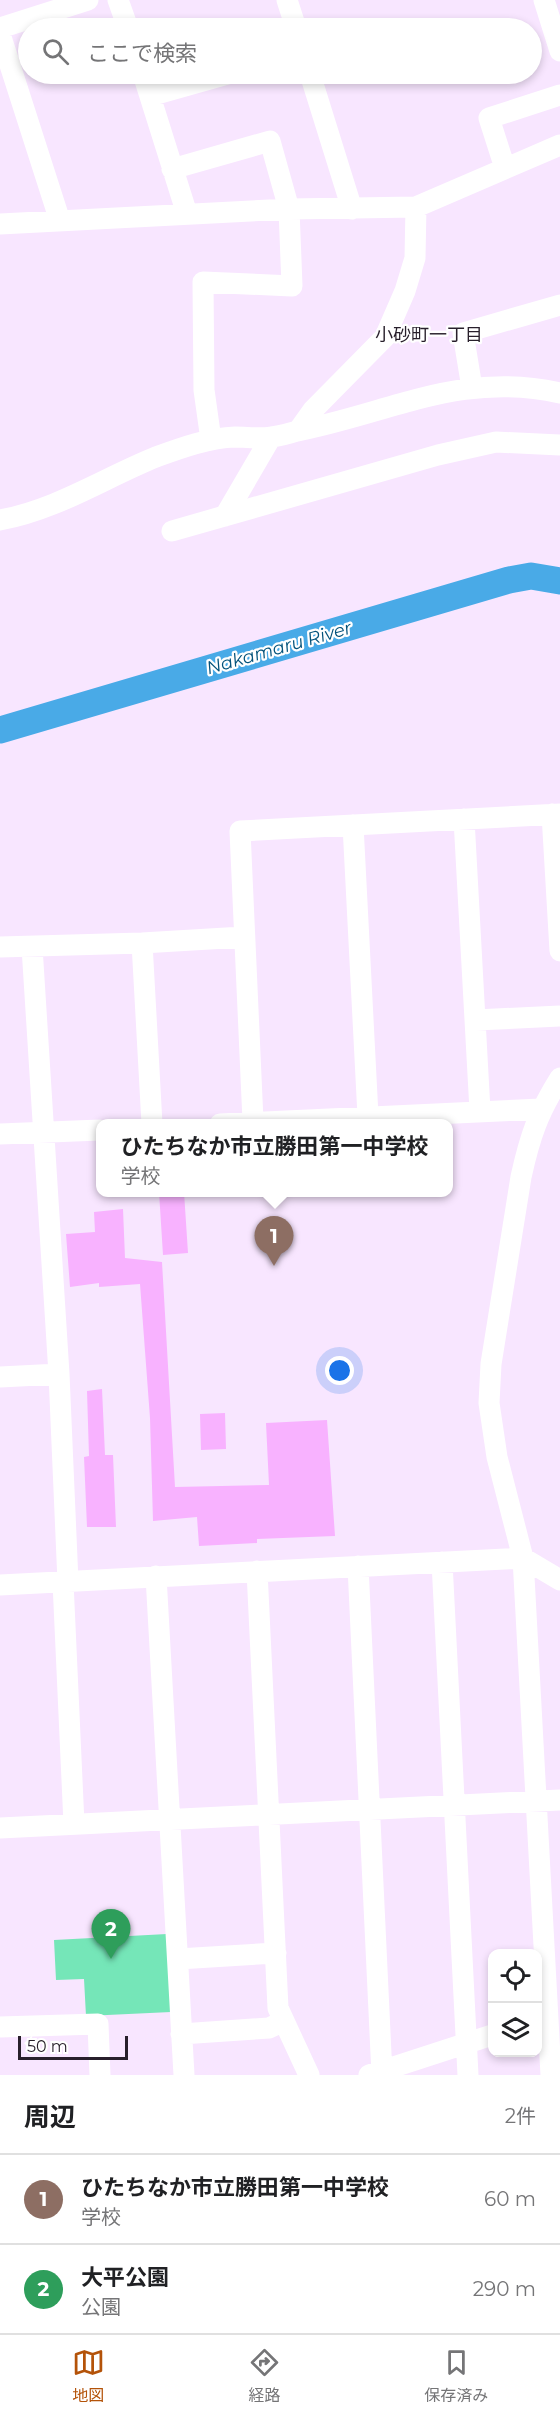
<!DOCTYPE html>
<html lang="ja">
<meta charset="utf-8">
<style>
body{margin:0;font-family:Montserrat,"Noto Sans JP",sans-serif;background:#f6f6f6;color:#202124}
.controls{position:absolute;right:18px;bottom:18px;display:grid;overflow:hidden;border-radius:12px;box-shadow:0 3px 9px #0003}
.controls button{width:54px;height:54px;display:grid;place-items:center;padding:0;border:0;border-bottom:2px solid #e0e0e0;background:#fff;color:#202124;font:30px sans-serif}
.scale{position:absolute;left:18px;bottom:15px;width:110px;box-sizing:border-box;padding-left:6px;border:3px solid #281f2b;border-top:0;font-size:16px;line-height:21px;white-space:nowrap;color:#281f2b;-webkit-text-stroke:4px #fff;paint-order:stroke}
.you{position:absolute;left:340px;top:1371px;width:21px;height:21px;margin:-15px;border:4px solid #fff;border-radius:50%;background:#1a73e8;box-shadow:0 0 0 9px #1a73e833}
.badge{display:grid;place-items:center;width:39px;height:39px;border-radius:50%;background:#b45309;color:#fff;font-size:20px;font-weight:700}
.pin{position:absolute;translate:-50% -50px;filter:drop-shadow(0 2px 3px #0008)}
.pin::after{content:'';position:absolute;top:32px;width:21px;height:18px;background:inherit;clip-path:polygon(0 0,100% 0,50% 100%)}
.popup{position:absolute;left:96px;top:1119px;width:357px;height:78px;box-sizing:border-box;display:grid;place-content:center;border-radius:12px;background:#fff;filter:drop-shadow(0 2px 4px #0005);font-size:20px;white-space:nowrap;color:#757577}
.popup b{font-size:22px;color:#202124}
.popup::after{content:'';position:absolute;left:50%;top:100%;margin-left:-12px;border:12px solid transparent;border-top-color:#fff}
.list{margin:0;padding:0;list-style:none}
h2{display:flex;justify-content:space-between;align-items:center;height:78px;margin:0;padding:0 24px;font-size:26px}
h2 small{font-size:20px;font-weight:400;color:#757577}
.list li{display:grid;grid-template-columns:39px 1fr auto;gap:18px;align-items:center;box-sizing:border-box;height:90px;padding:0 24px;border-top:2px solid #e0e0e0}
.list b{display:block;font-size:22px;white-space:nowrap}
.list p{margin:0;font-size:20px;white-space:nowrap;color:#757577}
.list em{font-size:20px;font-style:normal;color:#757577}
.icon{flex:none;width:33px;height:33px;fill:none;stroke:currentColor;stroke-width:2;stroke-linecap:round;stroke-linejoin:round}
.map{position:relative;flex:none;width:560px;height:2075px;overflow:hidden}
.search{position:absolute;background:#fff;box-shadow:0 3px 9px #0003;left:18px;right:18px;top:18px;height:66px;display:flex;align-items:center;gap:15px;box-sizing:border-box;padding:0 21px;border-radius:33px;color:#757577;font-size:22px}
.sheet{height:258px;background:#fff}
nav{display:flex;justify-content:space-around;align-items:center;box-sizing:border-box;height:84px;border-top:2px solid #e0e0e0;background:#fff;font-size:16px;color:#757577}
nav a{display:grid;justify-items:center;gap:3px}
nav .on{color:#b45309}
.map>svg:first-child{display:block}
.green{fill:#75e6b8}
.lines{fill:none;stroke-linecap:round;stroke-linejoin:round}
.river{stroke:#49aae7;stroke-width:27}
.building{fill:#f8b2ff}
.minor{stroke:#fff;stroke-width:21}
.labels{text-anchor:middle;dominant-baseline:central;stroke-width:4.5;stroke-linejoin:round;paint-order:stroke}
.neighbourhood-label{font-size:18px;fill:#281f2b;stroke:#fff}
.water-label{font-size:18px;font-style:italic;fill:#03527a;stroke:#fff}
</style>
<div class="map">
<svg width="560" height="2075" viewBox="0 0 560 2075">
<rect width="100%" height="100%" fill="#f8e6ff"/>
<path class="green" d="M167,1934L171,2012L86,2016L84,1979L56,1980L54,1940Z"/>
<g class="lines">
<path class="river" d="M0,730L509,580L531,576L560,581"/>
</g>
<path class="building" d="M159,1192H184L188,1253L163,1255Z
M123,1209L125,1258L162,1262L175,1487L269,1485L266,1423L327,1420L335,1536L257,1539V1543L199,1546L197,1517L153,1521L150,1418L140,1284L99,1287V1283L70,1287L66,1234L95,1232L94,1212Z
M102,1389L105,1455H113L116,1527H87L84,1457L89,1456L87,1391Z
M225,1413L226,1449L201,1450L200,1414Z"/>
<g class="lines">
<path class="minor" d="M118,0L128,28
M287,0L296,28
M544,0L560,51
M0,28L88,0
M0,34L60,221
M143,74L187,214
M310,74L352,209
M150,96L228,74
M505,168L489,118L560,95
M172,169L270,141L289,209L292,286L203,282L204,390L211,440
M0,224L289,209L416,207L560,145
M472,388L463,333L560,305
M298,431L313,410L385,337L405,291L415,258L416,207
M225,516L271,437
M0,520C56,510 104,478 156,457C181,448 208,438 235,437C247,437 259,439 271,437C282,436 292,432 302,430C394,411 464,371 560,393
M172,531L438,455L496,442L560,445
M552,814L560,951
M464,819L480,1111
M353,825L368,1116
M142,943L152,1124
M0,947L142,943L243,937
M32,947L59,1374L68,1582
M476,1020L560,1016
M253,1121L240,831L560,814
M220,1124L541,1109
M0,1134L100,1130
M0,1377L59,1374
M442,1562L468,2075
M358,1566L382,2075
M257,1571L278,2008L309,2075
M156,1576L184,2075
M63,1582L74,1824
M0,1585L523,1558L560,1580
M0,1828L560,1800
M178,1959L276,1953
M0,2027L98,2024L100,2075
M181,2034L269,2028L284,2021
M369,2075L492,2035
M551,2075L523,1558L497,1457L489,1403L491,1364L521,1177C530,1136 538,1113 560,1078"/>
</g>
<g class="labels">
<g class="neighbourhood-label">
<text x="429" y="335">小砂町一丁目</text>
</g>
<g class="water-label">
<text transform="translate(279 648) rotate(-16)">Nakamaru River</text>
</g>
</g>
</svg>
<div class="controls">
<button><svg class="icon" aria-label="locate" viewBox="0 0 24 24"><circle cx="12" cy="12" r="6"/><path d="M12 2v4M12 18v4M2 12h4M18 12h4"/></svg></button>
<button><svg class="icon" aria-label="layers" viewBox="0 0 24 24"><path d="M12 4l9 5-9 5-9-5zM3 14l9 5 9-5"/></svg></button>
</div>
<div class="scale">50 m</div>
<div class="you"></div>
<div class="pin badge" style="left:274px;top:1266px;background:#8d6e63">1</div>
<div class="popup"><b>ひたちなか市立勝田第一中学校</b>学校</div>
<div class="pin badge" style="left:111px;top:1959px;background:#2e9e5b">2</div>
<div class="search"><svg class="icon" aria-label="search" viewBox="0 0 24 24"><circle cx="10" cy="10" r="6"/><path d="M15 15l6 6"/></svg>ここで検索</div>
</div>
<section class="sheet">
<h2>周辺<small>2件</small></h2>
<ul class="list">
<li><span class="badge" style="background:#8d6e63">1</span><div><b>ひたちなか市立勝田第一中学校</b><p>学校</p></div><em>60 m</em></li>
<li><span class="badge" style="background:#2e9e5b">2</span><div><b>大平公園</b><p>公園</p></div><em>290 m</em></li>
</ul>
</section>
<nav>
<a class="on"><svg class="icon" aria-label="map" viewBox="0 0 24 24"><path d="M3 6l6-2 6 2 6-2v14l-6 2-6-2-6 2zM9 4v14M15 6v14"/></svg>地図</a>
<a><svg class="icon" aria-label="directions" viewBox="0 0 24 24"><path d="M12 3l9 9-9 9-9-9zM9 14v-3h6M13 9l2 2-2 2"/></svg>経路</a>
<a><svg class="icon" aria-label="saved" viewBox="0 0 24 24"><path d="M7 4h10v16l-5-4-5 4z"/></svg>保存済み</a>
</nav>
